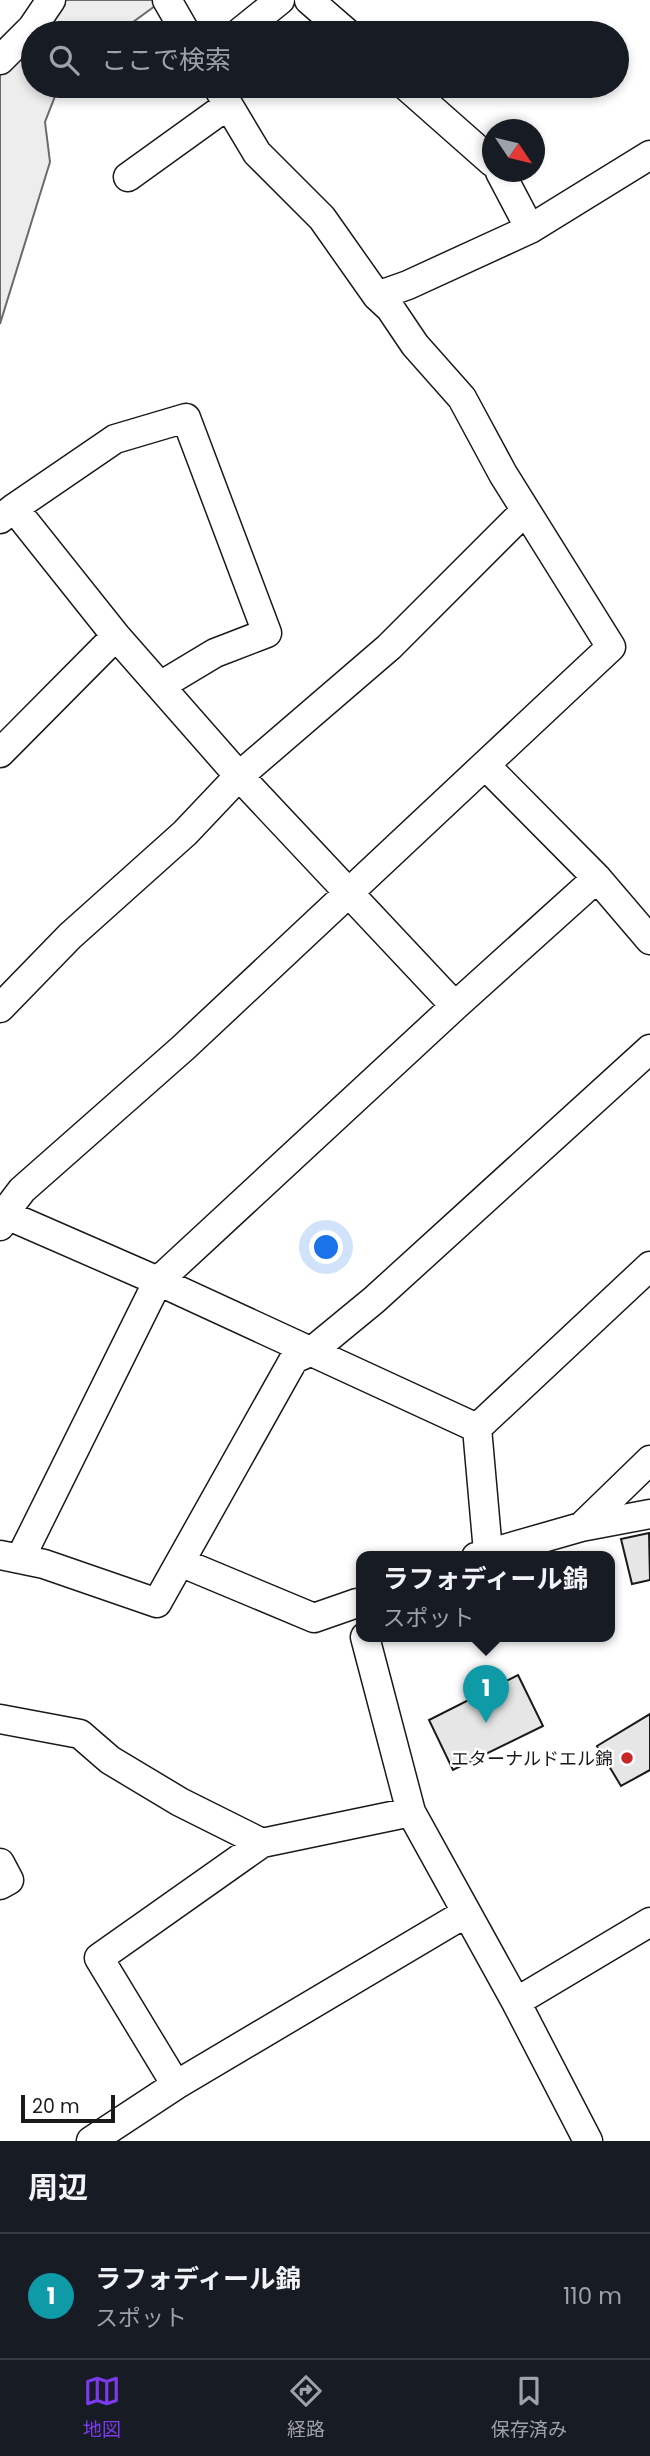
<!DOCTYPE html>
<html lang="ja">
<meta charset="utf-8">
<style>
body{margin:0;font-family:Poppins,"Noto Sans JP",sans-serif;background:#242831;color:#f1f3f6}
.compass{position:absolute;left:482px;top:119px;width:63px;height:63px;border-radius:50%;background:#171b24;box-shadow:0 4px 10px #0003;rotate:125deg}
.scale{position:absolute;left:21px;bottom:18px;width:94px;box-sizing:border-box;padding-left:7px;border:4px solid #1a1a1a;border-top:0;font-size:19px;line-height:24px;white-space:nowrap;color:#1a1a1a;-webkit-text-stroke:5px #fff;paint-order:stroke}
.you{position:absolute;left:327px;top:1248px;width:24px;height:24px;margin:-18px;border:5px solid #fff;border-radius:50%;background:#1a73e8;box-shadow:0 0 0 10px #1a73e833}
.badge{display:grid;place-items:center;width:46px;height:46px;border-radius:50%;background:#7c3aed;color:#fff;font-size:23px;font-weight:700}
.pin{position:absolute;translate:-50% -58px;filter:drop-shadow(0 2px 4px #0008)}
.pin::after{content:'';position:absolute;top:37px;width:24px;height:21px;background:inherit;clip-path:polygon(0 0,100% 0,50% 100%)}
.popup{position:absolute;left:356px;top:1551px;width:259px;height:91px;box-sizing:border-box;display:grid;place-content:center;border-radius:14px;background:#171b24;filter:drop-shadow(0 2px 5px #0005);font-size:23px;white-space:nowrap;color:#9ea1a6}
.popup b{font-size:26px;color:#f1f3f6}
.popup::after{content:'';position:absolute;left:50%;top:100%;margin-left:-14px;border:14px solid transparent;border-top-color:#171b24}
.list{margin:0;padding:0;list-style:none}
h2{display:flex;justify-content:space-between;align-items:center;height:91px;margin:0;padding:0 28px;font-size:30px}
h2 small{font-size:23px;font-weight:400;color:#9ea1a6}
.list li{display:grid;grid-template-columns:46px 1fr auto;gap:21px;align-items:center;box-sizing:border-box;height:126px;padding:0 28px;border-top:2px solid #363941}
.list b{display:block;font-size:26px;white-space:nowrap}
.list p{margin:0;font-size:23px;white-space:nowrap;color:#9ea1a6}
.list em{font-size:23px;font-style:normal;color:#9ea1a6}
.icon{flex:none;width:38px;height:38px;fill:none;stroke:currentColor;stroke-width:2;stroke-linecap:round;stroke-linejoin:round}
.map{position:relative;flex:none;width:650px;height:2141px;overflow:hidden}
.search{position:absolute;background:#171b24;box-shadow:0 4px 10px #0003;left:21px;right:21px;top:21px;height:77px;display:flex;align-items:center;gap:18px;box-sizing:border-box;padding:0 24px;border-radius:38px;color:#9ea1a6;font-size:26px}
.sheet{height:217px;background:#171b24}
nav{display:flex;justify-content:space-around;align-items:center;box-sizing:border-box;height:98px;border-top:2px solid #363941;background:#171b24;font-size:19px;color:#9ea1a6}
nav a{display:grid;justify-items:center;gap:4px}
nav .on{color:#7c3aed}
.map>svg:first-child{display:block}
.built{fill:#ededed;stroke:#6a6a6a;stroke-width:2}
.building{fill:#e6e6e6;stroke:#1a1a1a;stroke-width:2}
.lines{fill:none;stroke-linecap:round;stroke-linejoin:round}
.minor-casing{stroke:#1a1a1a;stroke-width:31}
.minor{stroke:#fff;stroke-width:28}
.poi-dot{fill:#c62828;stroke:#fff;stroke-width:2.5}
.labels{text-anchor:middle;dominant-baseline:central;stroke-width:5;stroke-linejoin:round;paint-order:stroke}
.poi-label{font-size:18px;fill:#1a1a1a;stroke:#fff;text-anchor:end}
</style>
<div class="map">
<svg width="650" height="2141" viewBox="0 0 650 2141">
<rect width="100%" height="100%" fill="#fff"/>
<path class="built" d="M59,0H157L159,3L118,33H39Z
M33,39V86H59L45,122L50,162L0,324V71Z"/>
<path class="building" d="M649,1533L650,1580L632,1584L621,1539Z
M518,1675L543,1726L453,1770L429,1720Z
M650,1714V1770L621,1786L597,1746Z"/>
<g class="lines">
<g class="minor-casing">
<path id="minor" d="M167,0L186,33
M309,0L347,33
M239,33L280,0
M0,60L32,28L51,0
M217,86L257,153L322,218L377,296L390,308L415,345L462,398L503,474L611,647L485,765L597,878L650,940
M406,86L492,162
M500,172L530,229
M128,177L228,105
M377,296L408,285L530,229L650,155
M14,508L115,439L186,418L267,633L215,653L160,686
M0,519L14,508L116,636L239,776L455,1006
M0,753L116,636
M0,1008L70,936L185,833L239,776L389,647L525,511
M0,1212L158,1281L477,1428
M0,1226L3,1215L22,1190L183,1048L485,765
M477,1428L650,1266
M477,1428L488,1552
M581,1527L650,1460
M0,1555L44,1564L157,1603L294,1359L312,1351L374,1300L650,1049
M476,1557L581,1527L650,1514
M20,1559L158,1281L455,1006L597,878
M180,1562L314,1618L357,1603
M365,1637L411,1812L516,2002L588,2141
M0,1719L80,1734L110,1760L180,1802L262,1843L411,1812
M0,1863L9,1880L0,1885
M516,2002L650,1922
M176,2085L99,1958L262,1843
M91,2141L176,2085L466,1913"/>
</g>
<use href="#minor" class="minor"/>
</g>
<circle class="poi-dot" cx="627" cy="1758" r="7"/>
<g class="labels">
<g class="poi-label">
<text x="613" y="1758">エターナルドエル錦</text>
</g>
</g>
</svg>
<svg class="compass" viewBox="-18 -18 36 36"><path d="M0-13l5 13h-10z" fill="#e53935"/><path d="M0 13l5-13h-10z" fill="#9ea1a6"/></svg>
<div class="scale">20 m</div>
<div class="you"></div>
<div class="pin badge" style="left:486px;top:1723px;background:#0f9aa8">1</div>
<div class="popup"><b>ラフォディール錦</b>スポット</div>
<div class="search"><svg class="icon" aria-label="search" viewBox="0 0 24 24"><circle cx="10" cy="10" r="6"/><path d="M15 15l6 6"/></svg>ここで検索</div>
</div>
<section class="sheet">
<h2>周辺<small></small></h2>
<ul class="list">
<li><span class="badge" style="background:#0f9aa8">1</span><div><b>ラフォディール錦</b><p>スポット</p></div><em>110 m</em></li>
</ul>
</section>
<nav>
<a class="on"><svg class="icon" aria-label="map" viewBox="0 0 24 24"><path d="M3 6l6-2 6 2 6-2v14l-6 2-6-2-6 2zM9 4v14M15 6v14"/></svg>地図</a>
<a><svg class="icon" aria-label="directions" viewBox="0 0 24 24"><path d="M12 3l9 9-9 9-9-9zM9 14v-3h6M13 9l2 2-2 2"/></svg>経路</a>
<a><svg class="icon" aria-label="saved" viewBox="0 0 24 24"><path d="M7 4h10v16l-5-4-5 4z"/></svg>保存済み</a>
</nav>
